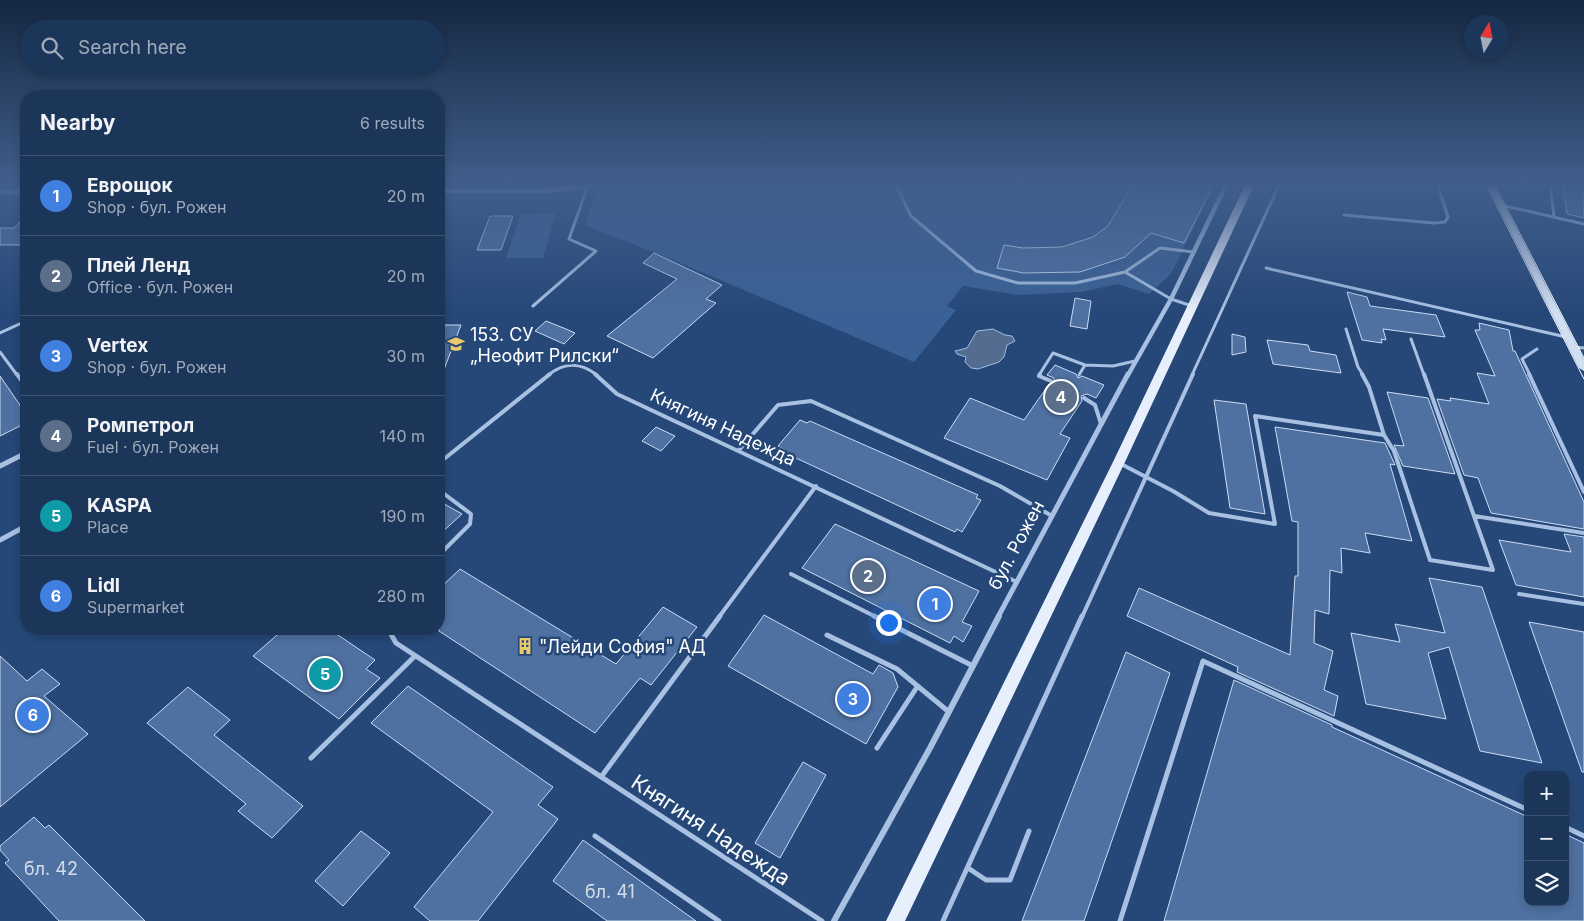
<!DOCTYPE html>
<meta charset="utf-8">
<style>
body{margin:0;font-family:Inter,sans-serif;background:#294163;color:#f1f3f6}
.controls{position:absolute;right:15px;bottom:15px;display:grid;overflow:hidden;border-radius:10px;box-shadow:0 2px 8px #0003}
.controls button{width:45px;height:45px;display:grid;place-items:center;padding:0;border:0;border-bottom:1px solid #3a5070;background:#1c365a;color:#f1f3f6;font:25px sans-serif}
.compass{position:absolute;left:1464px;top:15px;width:45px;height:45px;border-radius:50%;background:#1c365a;box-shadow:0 2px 8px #0003;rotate:10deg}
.you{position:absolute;left:888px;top:622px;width:18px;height:18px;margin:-12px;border:4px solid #fff;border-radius:50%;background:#1a73e8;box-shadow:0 0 0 8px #1a73e833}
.badge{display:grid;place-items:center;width:32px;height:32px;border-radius:50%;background:#95b2f1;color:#fff;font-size:16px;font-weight:700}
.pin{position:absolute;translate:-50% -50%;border:2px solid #fff;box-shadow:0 1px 5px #0006}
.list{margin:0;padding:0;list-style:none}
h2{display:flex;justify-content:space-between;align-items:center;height:65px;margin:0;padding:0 20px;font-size:21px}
h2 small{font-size:16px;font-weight:400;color:#a0abbb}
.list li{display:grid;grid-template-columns:32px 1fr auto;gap:15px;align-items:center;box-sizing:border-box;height:80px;padding:0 20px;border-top:1px solid #3a5070}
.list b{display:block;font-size:19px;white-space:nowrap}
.list p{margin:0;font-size:16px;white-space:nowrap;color:#a0abbb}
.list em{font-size:16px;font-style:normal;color:#a0abbb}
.icon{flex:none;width:28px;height:28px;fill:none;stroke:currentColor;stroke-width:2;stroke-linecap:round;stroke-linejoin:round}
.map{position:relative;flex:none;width:1584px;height:921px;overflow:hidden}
.search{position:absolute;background:#1c365a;box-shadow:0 2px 8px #0003;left:20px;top:20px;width:425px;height:55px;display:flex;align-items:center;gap:12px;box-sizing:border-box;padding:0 18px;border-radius:28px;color:#a0abbb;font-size:19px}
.panel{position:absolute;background:#1c365a;box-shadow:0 2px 8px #0003;left:20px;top:90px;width:425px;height:545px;border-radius:20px}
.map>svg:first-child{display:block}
.green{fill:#3a6195}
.water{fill:#536c90;stroke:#9dbce3}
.building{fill:#4f71a1;stroke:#cadcf3}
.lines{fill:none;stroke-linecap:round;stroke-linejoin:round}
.lane-far2{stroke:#a8c1e3;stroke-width:3}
.lane-far1{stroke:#a8c1e3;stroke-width:4}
.lane{stroke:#a8c1e3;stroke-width:5}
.street-far2{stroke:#a8c1e3;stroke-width:4.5}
.street-far1{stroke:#a8c1e3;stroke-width:5}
.street{stroke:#a8c1e3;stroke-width:6}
.secondary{fill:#d1dff3;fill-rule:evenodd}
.primary{fill:#e7effc;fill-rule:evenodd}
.tram{stroke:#fff;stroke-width:1}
.labels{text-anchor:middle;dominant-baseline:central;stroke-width:5;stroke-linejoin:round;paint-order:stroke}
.poi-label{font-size:18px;fill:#fff;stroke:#264878;text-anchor:start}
.street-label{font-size:18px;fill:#fff;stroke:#264878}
.near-number-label{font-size:18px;fill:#d3dce8}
.near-street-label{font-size:21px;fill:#fff;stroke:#264878}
</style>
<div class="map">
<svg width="1584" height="921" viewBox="0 0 1584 921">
<rect width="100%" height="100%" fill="#264878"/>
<path class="green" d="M627,183H1216L1171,274L1149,294L1118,284L1081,292L1017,295L963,286L947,306L956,310L914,362L671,259L587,226L585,224L597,190Z
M556,213L543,258H506L521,214Z"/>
<path class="water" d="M993,329L1005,335L1012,336L1015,341L1007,345L1004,357L999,362L978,369L971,368L965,362L966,357L957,354L955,351L967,348L977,331Z"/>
<path class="building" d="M1134,183H1214L1184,243L1151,233L1125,257L1080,272L1024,273L997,268L1004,245L1023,248L1062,247L1093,237L1108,226Z
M1562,183H1584V218L1567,214Z
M26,216V245H0V228H14Z
M490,216H513L501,250H477Z
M654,253L722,285L706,299L716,303L653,358L607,336L677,279L643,263Z
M1347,292L1367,297L1370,306L1436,315L1445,337L1383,329L1386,340L1381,339L1382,343L1362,340Z
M1075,298L1091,301L1087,329L1070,326Z
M546,321L566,329L575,333L564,344L535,331Z
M1479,323L1509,330L1513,351H1515L1584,502V529L1491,513L1478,478L1464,475L1437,399L1451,401L1450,398L1489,404L1477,373L1495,376L1475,330H1480Z
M439,325H461L440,380H439Z
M1232,334L1245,337L1246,352L1232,355Z
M1267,340L1308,345L1310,351L1336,355L1341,373L1273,364Z
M1055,365L1076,374L1078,378L1082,376L1104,385L1096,398L1087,394L1081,396L1082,401L1060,434L1070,438L1047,480L944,438L970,398L1024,420L1049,384L1054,383V378L1047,375Z
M0,376L26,414V423L0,436Z
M1387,392L1428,398L1455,474L1403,466L1394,445L1404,446Z
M1214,400L1246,404L1265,514L1230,508Z
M800,420L807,423L810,421L978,495L976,498L981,500L962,532L957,529L955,532L783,452L785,450L778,446Z
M656,427L675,436L661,451L642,441Z
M1275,427L1385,443L1395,465L1390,464L1412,541L1365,533L1370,553L1341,548L1342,573L1330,570L1329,614L1315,610L1314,643L1333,651L1324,690L1338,696L1334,716L1237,672L1238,667L1127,616L1139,588L1290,655L1295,576H1298V522L1292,521Z
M439,501L462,514L439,535Z
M835,524L979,591L962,622L972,626L963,642L954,636L950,643L802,568Z
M1564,534L1584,537V597L1516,585L1499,540L1571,552Z
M460,569L616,664L663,607L697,627L651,685L640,678L595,733L439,631V589Z
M1429,578L1482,587L1542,763L1480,751L1449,647L1428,653L1446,719L1366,704L1351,633L1400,642L1395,624L1445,633Z
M764,615L873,674L879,665L893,673L898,687L866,744L728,666Z
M1529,622L1584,632V772H1582Z
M284,629H329L375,660L366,669L380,678L339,719L253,656Z
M1126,652L1170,673L1084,921H1022Z
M0,656L27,681L42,669L60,684L44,696L88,734L0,807Z
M1234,680L1332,725V727L1528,817V902H1565V834L1584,843V921H1164Z
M408,686L553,787L538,805L558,819L478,921H430L414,907L493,812L371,723Z
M188,687L230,720L214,735L303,806L272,838L238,811L246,804L147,723Z
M803,762L826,775L780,858L755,843Z
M34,817L45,828L49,825L145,921H59L5,863L9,860L0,850V846Z
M361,831L390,853L343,906L315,881Z
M583,840L618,865L696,921H607L553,881Z"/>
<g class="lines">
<path class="lane-far2" d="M895,183L911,216L976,271L1018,283H1075L1125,272L1160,248L1194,252
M1550,183L1554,217
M1501,205L1584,224
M1344,215L1434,223L1445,222L1448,217L1437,183
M1266,268L1566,337
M1125,272L1171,299L1192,306
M533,306L596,251L569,239L587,188
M1346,329L1358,367L1363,375
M0,333L26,321
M1411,339L1424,375
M1574,347L1584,348
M0,352L17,375
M548,375C565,362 580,362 597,375
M1039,375L1053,353L1085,365
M1079,375L1085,365L1113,366L1135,361
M1192,375L1280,183
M1530,375L1522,359L1537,349"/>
<path class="lane-far1" d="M17,374L26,387
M595,374L617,394L1017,582
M1040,374L1039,376L1051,381
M1529,374L1584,492
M1084,398L1095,405L1101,424
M1384,435L1394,451L1430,560L1493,570L1424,374
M739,450L778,405L811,401L1000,486L1052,516
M439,463L550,374
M1121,464L1173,491L1209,513L1275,524L1255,416L1384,435L1369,387L1362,374
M439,490L471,514L470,524L439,555
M1474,516L1584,533
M791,574L876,617
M1519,594L1584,604
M719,617L816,486
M1082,617L1193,374"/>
<path class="lane" d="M874,616L973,666
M388,629L396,643L822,921
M827,635L897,669L949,712
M877,748L917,687
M311,758L415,656
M601,777L720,616
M1565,827L1584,836
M595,836L719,921
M968,868L986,880H1010L1029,831
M943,921L1082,616
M1120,921L1203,661L1528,810"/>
<path class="street-far2" d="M439,191H546L610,183
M0,192H26
M1128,375L1171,299L1227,183"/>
<path class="street-far1" d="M0,466L26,453
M0,540L26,526
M998,617L1128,374"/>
<path class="street" d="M834,921L930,748L999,616"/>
<path class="secondary" d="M1486,183H1493L1584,359V371L1579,368Z"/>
<path class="primary" d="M1246,183H1255L1125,462L905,921H886L1113,462Z"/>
<path class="tram" d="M1485,183L1584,379
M1494,183L1584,358"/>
</g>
<linearGradient id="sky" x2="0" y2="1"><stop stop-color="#152842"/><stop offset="0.59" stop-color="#415e8b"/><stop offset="1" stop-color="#415e8b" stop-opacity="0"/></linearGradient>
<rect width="1584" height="312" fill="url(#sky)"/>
<defs>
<g id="school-bare" transform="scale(1.35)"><path d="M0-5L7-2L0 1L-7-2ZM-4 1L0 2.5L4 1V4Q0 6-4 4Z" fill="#ebca6e" stroke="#264878" stroke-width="2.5" paint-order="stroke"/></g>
<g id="building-bare" transform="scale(1.35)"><path d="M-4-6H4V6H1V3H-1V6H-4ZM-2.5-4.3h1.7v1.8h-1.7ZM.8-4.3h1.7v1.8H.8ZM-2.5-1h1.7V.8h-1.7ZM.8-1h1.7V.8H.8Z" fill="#ebca6e" stroke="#264878" stroke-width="2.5" paint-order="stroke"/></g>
</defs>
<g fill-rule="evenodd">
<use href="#school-bare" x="456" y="344"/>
<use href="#building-bare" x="525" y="646"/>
</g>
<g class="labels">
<g class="poi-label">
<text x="470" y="334">153. СУ<tspan x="470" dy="21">„Неофит Рилски“</tspan></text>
<text x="539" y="646">"Лейди София" АД</text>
</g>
<g class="street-label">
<text transform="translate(723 427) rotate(25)">Княгиня Надежда</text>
<text transform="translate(1016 545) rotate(-62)">бул. Рожен</text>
</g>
<g class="near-number-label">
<text x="51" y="868">бл. 42</text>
<text x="610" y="891">бл. 41</text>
</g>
<g class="near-street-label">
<text transform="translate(711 830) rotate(33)">Княгиня Надежда</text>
</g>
</g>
</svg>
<div class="controls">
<button>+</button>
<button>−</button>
<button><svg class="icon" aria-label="layers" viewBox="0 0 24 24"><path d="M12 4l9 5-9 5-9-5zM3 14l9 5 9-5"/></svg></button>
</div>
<svg class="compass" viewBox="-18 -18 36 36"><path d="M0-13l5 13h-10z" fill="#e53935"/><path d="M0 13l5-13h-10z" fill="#a0abbb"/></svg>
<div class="you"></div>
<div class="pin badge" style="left:935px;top:604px;background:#3f7fe0">1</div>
<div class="pin badge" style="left:868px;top:576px;background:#5c6f8a">2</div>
<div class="pin badge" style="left:853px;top:699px;background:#3f7fe0">3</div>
<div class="pin badge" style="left:1061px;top:397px;background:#5c6f8a">4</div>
<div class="pin badge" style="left:325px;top:674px;background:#0f9aa8">5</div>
<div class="pin badge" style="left:33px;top:715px;background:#3f7fe0">6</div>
<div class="search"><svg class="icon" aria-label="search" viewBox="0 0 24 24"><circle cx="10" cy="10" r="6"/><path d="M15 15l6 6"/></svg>Search here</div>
<section class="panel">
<h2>Nearby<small>6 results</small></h2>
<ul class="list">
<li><span class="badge" style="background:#3f7fe0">1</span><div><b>Еврощок</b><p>Shop · бул. Рожен</p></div><em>20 m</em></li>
<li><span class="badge" style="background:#5c6f8a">2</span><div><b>Плей Ленд</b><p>Office · бул. Рожен</p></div><em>20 m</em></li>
<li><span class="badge" style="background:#3f7fe0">3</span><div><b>Vertex</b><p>Shop · бул. Рожен</p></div><em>30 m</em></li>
<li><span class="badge" style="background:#5c6f8a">4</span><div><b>Ромпетрол</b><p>Fuel · бул. Рожен</p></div><em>140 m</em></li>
<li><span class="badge" style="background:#0f9aa8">5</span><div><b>KASPA</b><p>Place</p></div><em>190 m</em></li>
<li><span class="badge" style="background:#3f7fe0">6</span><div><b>Lidl</b><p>Supermarket</p></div><em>280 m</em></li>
</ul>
</section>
</div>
